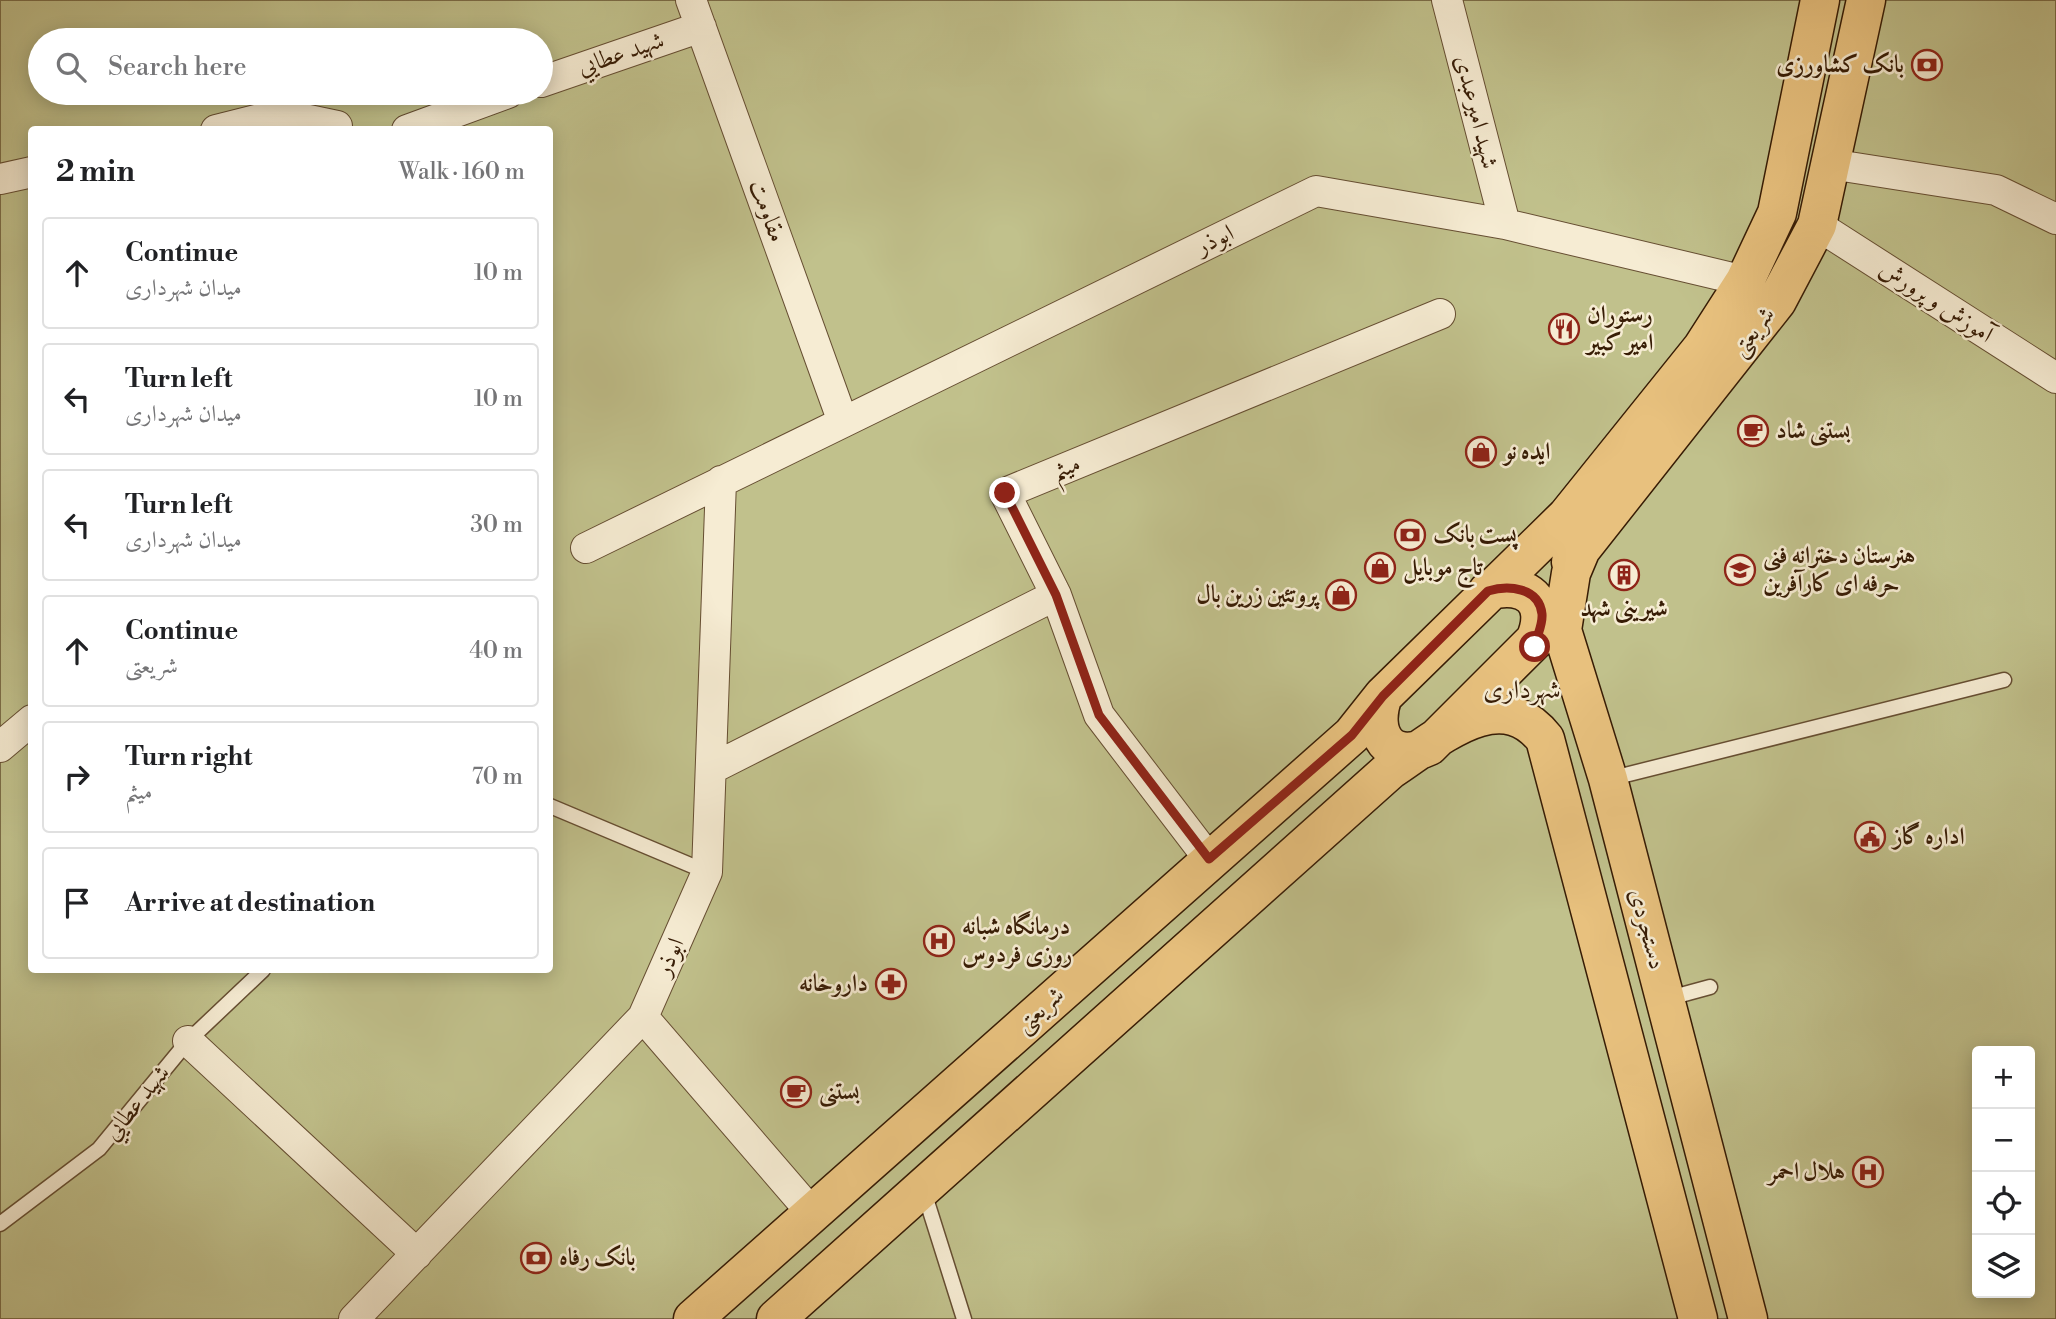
<!DOCTYPE html>
<meta charset="utf-8">
<style>
body{margin:0;font-family:"Libre Bodoni",Amiri,serif;background:#f6f6f6;color:#202124}
.controls{position:absolute;right:21px;bottom:21px;display:grid;overflow:hidden;border-radius:7px;box-shadow:0 4px 18px #0003}
.controls button{width:63px;height:63px;display:grid;place-items:center;padding:0;border:0;border-bottom:2px solid #e0e0e0;background:#fff;color:#202124;font:35px sans-serif}
.stop{position:absolute;width:21px;height:21px;margin:-16px;border:5px solid #8f2418;border-radius:50%;background:#fff}
.stop.end{background:#8f2418;border-color:#fff;box-shadow:0 2px 7px #0008}
.list{margin:0;padding:0;list-style:none}
h2{display:flex;justify-content:space-between;align-items:center;height:91px;margin:0;padding:0 28px;font-size:30px}
h2 small{font-size:23px;font-weight:400;color:#757577}
.list li{display:grid;grid-template-columns:46px 1fr auto;gap:21px;align-items:center;box-sizing:border-box;height:112px;margin:0 14px 14px;padding:0 14px;border:2px solid #e0e0e0;border-radius:7px}
.list b{display:block;font-size:26px;white-space:nowrap}
.list p{margin:0;font-size:23px;white-space:nowrap;color:#757577}
.list em{font-size:23px;font-style:normal;color:#757577}
.icon{flex:none;width:38px;height:38px;fill:none;stroke:currentColor;stroke-width:2;stroke-linecap:round;stroke-linejoin:round}
.map{position:relative;flex:none;width:2056px;height:1319px;overflow:hidden}
.search{position:absolute;background:#fff;box-shadow:0 4px 18px #0003;left:28px;top:28px;width:525px;height:77px;display:flex;align-items:center;gap:18px;box-sizing:border-box;padding:0 24px;border-radius:38px;color:#757577;font-size:26px}
.panel{position:absolute;background:#fff;box-shadow:0 4px 18px #0003;left:28px;top:126px;width:525px;height:847px;border-radius:7px}
.map>svg:first-child{display:block}
.green{fill:#c1c18c;stroke:#7c6e48;stroke-width:2;fill-rule:evenodd}
.lines{fill:none;stroke-linecap:round;stroke-linejoin:round}
.lane-casing{stroke:#664e32;stroke-width:17}
.street-casing{stroke:#664e32;stroke-width:32}
.primary-casing{stroke:#371c05;stroke-width:41}
.lane{stroke:#f6ecd3;stroke-width:14}
.street{stroke:#f6ecd3;stroke-width:30}
.primary{stroke:#e8c17e;stroke-width:38}
.route{stroke:#8f2418;stroke-width:9}
.labels{text-anchor:middle;dominant-baseline:central;stroke-width:5;stroke-linejoin:round;paint-order:stroke}
.street-label{font-size:24px;fill:#371c05;stroke:#f6ecd3}
.poi-label{font-size:24px;font-weight:bold;fill:#371c05;stroke:#f6ecd3;text-anchor:start}
.neighbourhood-label{font-size:26px;fill:#371c05;stroke:#f6ecd3}
</style>
<div class="map">
<svg width="2056" height="1319" viewBox="0 0 2056 1319">
<rect width="100%" height="100%" fill="#f1e2bb"/>
<filter id="stains"><feTurbulence type="fractalNoise" baseFrequency=".00286" numOctaves="4"/><feColorMatrix values="0 0 0 0 .2 0 0 0 0 .09 0 0 0 0 .02 0 0 0 .5 -.17"/></filter>
<radialGradient id="worn" r=".72"><stop offset=".6" stop-color="#630" stop-opacity="0"/><stop offset="1" stop-color="#630" stop-opacity=".3"/></radialGradient>
<path class="green" d="M0,0H2056V1319H0ZM40,40H541V93H40ZM32,130H550V970H32ZM1977,1051H2030V1293H1977Z"/>
<g class="lines">
<g class="lane-casing">
<path id="lane" d="M1609,779L2004,680
M550,806L707,872
M1666,999L1710,987
M924,1192L964,1319
M0,1224L99,1149L188,1041L263,970"/>
</g>
<g class="street-casing">
<path id="street" d="M691,0L843,422
M1447,0L1505,224
M541,82L701,27
M216,130L280,114L337,126V130
M407,130L508,93
M1830,164L1996,190L2056,219
M0,179L32,172
M1817,225L2056,378
M586,548L1316,191L1505,224L1745,281
M0,747L32,720
M711,769L1056,595
M1209,859L1099,715L1056,595L1005,493L1440,314
M643,1017L812,1213
M188,1041L417,1254
M354,1319L643,1017L707,872L721,481"/>
</g>
<g class="primary-casing">
<path id="primary" d="M1584,542L1571,573L1562,630L1608,779L1748,1319
M1571,562L1777,301L1817,225L1866,0
M1488,591C1526,580 1552,601 1535,640L1429,746C1389,765 1369,733 1383,696L1567,516L1702,348L1745,281L1777,213L1820,0
M693,1319L1352,735L1383,696
M776,1319L1390,770C1435,741 1499,680 1545,739L1698,1319"/>
</g>
<use href="#lane" class="lane"/>
<use href="#street" class="street"/>
<use href="#primary" class="primary"/>
</g>
<g class="lines">
<path class="route" d="M1005,493L1056,595L1099,715L1209,859L1352,735L1383,696L1488,591C1508,585 1539,587 1542,614C1543,626 1536,636 1535,647"/>
</g>
<defs>
<g id="bank-ring" transform="scale(1.575)"><circle r="9.5" fill="#f6ecd3" stroke="#8f2418" stroke-width="1.5"/><path d="M-6-4H6V4H-6ZM0-2.3a2.3 2.3 0 1 0 0 4.6a2.3 2.3 0 1 0 0-4.6Z" fill="#8f2418"/></g>
<g id="restaurant-ring" transform="scale(1.575)"><circle r="9.5" fill="#f6ecd3" stroke="#8f2418" stroke-width="1.5"/><path d="M-5-6h1v4h1v-4h1v4h1v-4h1v5L-1.5 .5V6h-2V.5L-5-1ZM5-6V6H3V1.5H1.5Q1.5-4 5-6Z" fill="#8f2418"/></g>
<g id="cafe-ring" transform="scale(1.575)"><circle r="9.5" fill="#f6ecd3" stroke="#8f2418" stroke-width="1.5"/><path d="M-5.5-4.5H6V0H3Q3 3.5 0 3.5H-2.5Q-5.5 3.5-5.5 0ZM3-3.2v2h1.7v-2ZM-6 4.5H4V6H-6Z" fill="#8f2418"/></g>
<g id="shop-ring" transform="scale(1.575)"><circle r="9.5" fill="#f6ecd3" stroke="#8f2418" stroke-width="1.5"/><path d="M-5-2.5h2.3a2.7 3.5 0 0 1 5.4 0H5L5.5 6h-11ZM-1.5-2.5h3a1.5 2.3 0 0 0-3 0Z" fill="#8f2418"/></g>
<g id="school-ring" transform="scale(1.575)"><circle r="9.5" fill="#f6ecd3" stroke="#8f2418" stroke-width="1.5"/><path d="M0-5L7-2L0 1L-7-2ZM-4 1L0 2.5L4 1V4Q0 6-4 4Z" fill="#8f2418"/></g>
<g id="building-ring" transform="scale(1.575)"><circle r="9.5" fill="#f6ecd3" stroke="#8f2418" stroke-width="1.5"/><path d="M-4-6H4V6H1V3H-1V6H-4ZM-2.5-4.3h1.7v1.8h-1.7ZM.8-4.3h1.7v1.8H.8ZM-2.5-1h1.7V.8h-1.7ZM.8-1h1.7V.8H.8Z" fill="#8f2418"/></g>
<g id="civic-ring" transform="scale(1.575)"><circle r="9.5" fill="#f6ecd3" stroke="#8f2418" stroke-width="1.5"/><path d="M-.6-6.5H3V-4.5H.6V-3L4-1V1h2V6H-6V1h2V-1L-.6-3ZM-1.2 2.5V6h2.4V2.5Z" fill="#8f2418"/></g>
<g id="hospital-ring" transform="scale(1.575)"><circle r="9.5" fill="#f6ecd3" stroke="#8f2418" stroke-width="1.5"/><path d="M-5-5h3v3.5h4V-5h3V5h-3V1.5h-4V5h-3Z" fill="#8f2418"/></g>
<g id="pharmacy-ring" transform="scale(1.575)"><circle r="9.5" fill="#f6ecd3" stroke="#8f2418" stroke-width="1.5"/><path d="M-2-6h4v4h4v4h-4v4h-4v-4h-4v-4h4Z" fill="#8f2418"/></g>
</defs>
<g fill-rule="evenodd">
<use href="#bank-ring" x="1927" y="65"/>
<use href="#restaurant-ring" x="1564" y="329"/>
<use href="#cafe-ring" x="1753" y="431"/>
<use href="#shop-ring" x="1481" y="452"/>
<use href="#bank-ring" x="1410" y="535"/>
<use href="#shop-ring" x="1380" y="568"/>
<use href="#school-ring" x="1740" y="570"/>
<use href="#building-ring" x="1624" y="575"/>
<use href="#shop-ring" x="1341" y="595"/>
<use href="#civic-ring" x="1870" y="837"/>
<use href="#hospital-ring" x="939" y="941"/>
<use href="#pharmacy-ring" x="891" y="984"/>
<use href="#cafe-ring" x="796" y="1092"/>
<use href="#hospital-ring" x="1868" y="1172"/>
<use href="#bank-ring" x="536" y="1258"/>
</g>
<g class="labels">
<g class="street-label">
<text transform="translate(621 54) rotate(-19)">شهيد عطايي</text>
<text transform="translate(1476 112) rotate(76)">شهید امیرعبدی</text>
<text transform="translate(767 211) rotate(70)">مقاومت</text>
<text transform="translate(1215 240) rotate(-26)">ابوذر</text>
<text transform="translate(1936 302) rotate(33)">آموزش و پرورش</text>
<text transform="translate(1753 332) rotate(-53)">شریعتی</text>
<text transform="translate(1066 468) rotate(-22)">میثم</text>
<text transform="translate(1647 929) rotate(75)">دستجردی</text>
<text transform="translate(670 957) rotate(-66)">ابوذر</text>
<text transform="translate(1040 1010) rotate(-42)">شریعتی</text>
<text transform="translate(137 1103) rotate(-51)">شهيد عطايي</text>
</g>
<g class="poi-label">
<text x="1904" y="65" text-anchor="end">بانک کشاورزی</text>
<text x="1587" y="315">رستوران<tspan x="1587" dy="28">امیر کبیر</tspan></text>
<text x="1776" y="431">بستنی شاد</text>
<text x="1504" y="452">ایده نو</text>
<text x="1433" y="535">پست بانک</text>
<text x="1763" y="556">هنرستان دخترانه فنی<tspan x="1763" dy="28">حرفه ای کارآفرین</tspan></text>
<text x="1403" y="568">تاج موبایل</text>
<text x="1318" y="595" text-anchor="end">پروتئین زرین بال</text>
<text x="1624" y="609" text-anchor="middle">شیرینی شهد</text>
<text x="1893" y="837">اداره گاز</text>
<text x="962" y="927">درمانگاه شبانه<tspan x="962" dy="28">روزی فردوس</tspan></text>
<text x="868" y="984" text-anchor="end">داروخانه</text>
<text x="819" y="1092">بستنی</text>
<text x="1845" y="1172" text-anchor="end">هلال احمر</text>
<text x="559" y="1258">بانک رفاه</text>
</g>
<g class="neighbourhood-label">
<text x="1522" y="690">شهرداری</text>
</g>
</g>
<rect width="100%" height="100%" filter="url(#stains)"/>
<rect width="100%" height="100%" fill="url(#worn)"/>
</svg>
<div class="controls">
<button>+</button>
<button>−</button>
<button><svg class="icon" aria-label="locate" viewBox="0 0 24 24"><circle cx="12" cy="12" r="6"/><path d="M12 2v4M12 18v4M2 12h4M18 12h4"/></svg></button>
<button><svg class="icon" aria-label="layers" viewBox="0 0 24 24"><path d="M12 4l9 5-9 5-9-5zM3 14l9 5 9-5"/></svg></button>
</div>
<div class="stop" style="left:1535px;top:647px"></div>
<div class="stop end" style="left:1005px;top:493px"></div>
<div class="search"><svg class="icon" aria-label="search" viewBox="0 0 24 24"><circle cx="10" cy="10" r="6"/><path d="M15 15l6 6"/></svg>Search here</div>
<section class="panel">
<h2>2 min<small>Walk · 160 m</small></h2>
<ul class="list">
<li><svg class="icon" aria-label="ahead" viewBox="0 0 24 24"><path d="M12 20V5M6 11l6-6 6 6"/></svg><div><b>Continue</b><p>میدان شهرداری</p></div><em>10 m</em></li>
<li><svg class="icon" aria-label="left" viewBox="0 0 24 24"><path d="M17 20v-9H6M10 6l-5 5 5 5"/></svg><div><b>Turn left</b><p>میدان شهرداری</p></div><em>10 m</em></li>
<li><svg class="icon" aria-label="left" viewBox="0 0 24 24"><path d="M17 20v-9H6M10 6l-5 5 5 5"/></svg><div><b>Turn left</b><p>میدان شهرداری</p></div><em>30 m</em></li>
<li><svg class="icon" aria-label="ahead" viewBox="0 0 24 24"><path d="M12 20V5M6 11l6-6 6 6"/></svg><div><b>Continue</b><p>شریعتی</p></div><em>40 m</em></li>
<li><svg class="icon" aria-label="right" viewBox="0 0 24 24"><path d="M7 20v-9h11M14 6l5 5-5 5"/></svg><div><b>Turn right</b><p>میثم</p></div><em>70 m</em></li>
<li><svg class="icon" aria-label="arrive" viewBox="0 0 24 24"><path d="M6 21V4h12l-3 4 3 4H6"/></svg><div><b>Arrive at destination</b></div></li>
</ul>
</section>
</div>
